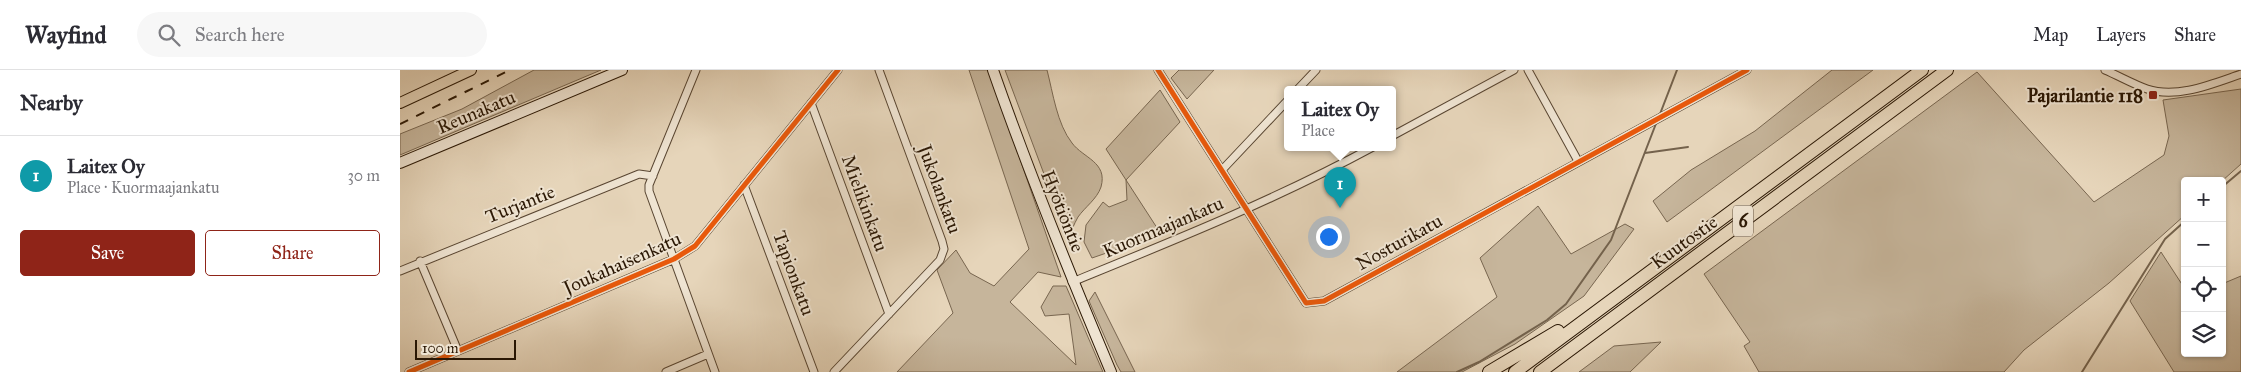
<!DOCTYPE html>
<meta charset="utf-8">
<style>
body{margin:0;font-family:"IM FELL Great Primer",serif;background:#f7f7f7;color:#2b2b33}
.controls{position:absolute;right:15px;bottom:15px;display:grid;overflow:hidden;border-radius:5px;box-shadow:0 1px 4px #0004}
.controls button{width:45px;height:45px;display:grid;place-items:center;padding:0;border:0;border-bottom:1px solid #e1e1e2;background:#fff;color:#2b2b33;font:25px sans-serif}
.scale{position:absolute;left:15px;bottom:12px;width:101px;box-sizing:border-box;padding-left:5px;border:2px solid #2a1704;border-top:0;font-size:14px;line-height:18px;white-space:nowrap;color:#2a1704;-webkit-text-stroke:4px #efe4d2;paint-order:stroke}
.you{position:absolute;left:928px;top:166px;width:18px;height:18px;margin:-12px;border:4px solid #fff;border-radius:50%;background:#1a73e8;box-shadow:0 0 0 8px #1a73e833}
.badge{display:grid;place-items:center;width:32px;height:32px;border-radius:50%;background:#8f2418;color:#fff;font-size:16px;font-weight:700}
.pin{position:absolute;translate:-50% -41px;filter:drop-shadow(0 1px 2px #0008)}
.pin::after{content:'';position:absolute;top:26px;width:18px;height:15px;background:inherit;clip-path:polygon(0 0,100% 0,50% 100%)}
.popup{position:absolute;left:884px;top:16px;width:112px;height:65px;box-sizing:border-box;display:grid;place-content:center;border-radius:5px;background:#fff;filter:drop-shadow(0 1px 4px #0005);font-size:16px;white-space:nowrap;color:#7c7c81}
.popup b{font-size:19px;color:#2b2b33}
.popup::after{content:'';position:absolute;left:50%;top:100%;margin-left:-10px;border:10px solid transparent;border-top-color:#fff}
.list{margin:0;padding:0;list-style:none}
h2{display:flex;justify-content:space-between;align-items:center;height:65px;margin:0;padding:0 20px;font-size:21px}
h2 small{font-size:16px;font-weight:400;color:#7c7c81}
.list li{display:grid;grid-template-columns:32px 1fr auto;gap:15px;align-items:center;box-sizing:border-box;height:80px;padding:0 20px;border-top:1px solid #e1e1e2}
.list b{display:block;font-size:19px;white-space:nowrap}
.list p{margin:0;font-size:16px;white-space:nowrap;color:#7c7c81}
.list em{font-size:16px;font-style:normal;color:#7c7c81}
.actions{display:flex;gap:10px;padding:15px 20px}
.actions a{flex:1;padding:11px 0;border:1px solid #8f2418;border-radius:5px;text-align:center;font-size:18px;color:#8f2418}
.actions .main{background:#8f2418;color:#fff}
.icon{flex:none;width:28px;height:28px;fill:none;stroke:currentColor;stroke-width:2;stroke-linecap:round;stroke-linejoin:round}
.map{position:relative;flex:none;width:1841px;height:302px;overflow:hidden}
header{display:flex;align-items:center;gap:30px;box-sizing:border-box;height:70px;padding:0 25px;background:#fff;border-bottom:1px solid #e1e1e2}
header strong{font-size:24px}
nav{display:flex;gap:28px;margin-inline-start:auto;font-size:18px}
.search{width:350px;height:45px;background:#f7f7f7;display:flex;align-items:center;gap:12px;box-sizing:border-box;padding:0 18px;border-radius:28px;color:#7c7c81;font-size:19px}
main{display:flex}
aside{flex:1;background:#fff}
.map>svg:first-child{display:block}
.green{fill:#c6b59b;stroke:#786650}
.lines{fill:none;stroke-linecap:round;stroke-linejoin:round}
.stream{stroke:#74624c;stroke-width:2}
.street-casing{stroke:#594632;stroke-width:9}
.secondary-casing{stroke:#2a1704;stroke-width:12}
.primary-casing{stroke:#2a1704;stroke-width:12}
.highway-casing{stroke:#2a1704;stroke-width:14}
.street{stroke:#efe4d2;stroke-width:7}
.secondary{stroke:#efe4d2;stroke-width:10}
.primary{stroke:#e6d5ba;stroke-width:10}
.highway{stroke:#e6d5ba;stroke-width:12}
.rail{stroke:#2a1704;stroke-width:2;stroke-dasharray:9 9;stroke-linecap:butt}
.cycleway-casing{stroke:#efe4d2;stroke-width:8}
.cycleway{stroke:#e8590c;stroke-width:5}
.poi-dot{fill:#8f2418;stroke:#efe4d2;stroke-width:2}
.labels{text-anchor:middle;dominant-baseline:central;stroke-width:4;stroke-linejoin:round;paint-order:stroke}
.shield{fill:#efe4d2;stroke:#655442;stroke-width:1}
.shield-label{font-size:18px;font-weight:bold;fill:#2a1704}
.poi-label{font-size:19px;font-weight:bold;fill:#2a1704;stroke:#efe4d2;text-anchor:end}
.street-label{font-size:19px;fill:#2a1704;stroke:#efe4d2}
</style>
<header>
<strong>Wayfind</strong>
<div class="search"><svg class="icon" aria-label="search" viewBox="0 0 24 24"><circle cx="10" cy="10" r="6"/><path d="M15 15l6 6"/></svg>Search here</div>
<nav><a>Map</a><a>Layers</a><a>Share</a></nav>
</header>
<main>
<aside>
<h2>Nearby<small></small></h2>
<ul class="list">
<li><span class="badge" style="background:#0f9aa8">1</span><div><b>Laitex Oy</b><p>Place · Kuormaajankatu</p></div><em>30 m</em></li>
</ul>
<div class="actions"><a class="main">Save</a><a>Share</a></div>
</aside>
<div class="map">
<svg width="1841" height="302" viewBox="0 0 1841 302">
<rect width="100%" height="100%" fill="#e6d5ba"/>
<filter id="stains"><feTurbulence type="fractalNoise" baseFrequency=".004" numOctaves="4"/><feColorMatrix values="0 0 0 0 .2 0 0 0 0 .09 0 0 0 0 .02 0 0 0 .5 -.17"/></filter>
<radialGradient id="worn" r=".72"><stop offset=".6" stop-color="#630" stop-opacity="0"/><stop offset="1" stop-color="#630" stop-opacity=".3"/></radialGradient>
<path class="green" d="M134,0H201L0,85V64L62,39Z
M569,0H589L661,207L638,202L610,232L676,295L669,244L645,246L641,237L653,216H666L703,302H497L553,243L537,200L556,180L570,203L594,216L629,179Z
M605,0H647C653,23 657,54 672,73C683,88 708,92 701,117C697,129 685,137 678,147C674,154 671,162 668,168Z
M779,0H814L787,29L771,8Z
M1432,0H1473L1267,152L1253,131L1291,100L1355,61Z
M1577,2L1694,132L1764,85L1769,66L1763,30L1841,19V94L1822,111H1785V145L1709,213L1624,280L1604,302H1359L1344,276L1350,272L1304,204Z
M760,20L780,52L726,110L761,164L692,188L684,172L686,155L703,132L709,137L727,130L726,110L706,79Z
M1138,136L1171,184L1225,154L1234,159L1184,226L1115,274L1062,302H997L1097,227L1080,188Z
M1761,182L1785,219V283H1822V214L1841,206V302H1774L1730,231Z
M695,222L735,302H721L717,295L689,231Z
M1261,272L1230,302H1179L1214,276Z"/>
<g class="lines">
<path class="stream" d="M1260,44L1277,0
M1245,83L1288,77
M1822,117L1841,101
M1057,302L1079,292L1147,250L1166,234L1211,170L1257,51
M1682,302L1765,169L1785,151"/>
<g class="street-casing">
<path id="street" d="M296,0L249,115V121L315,302
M758,0L906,233L924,231L1347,0
M1128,0L1178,91
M1705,0C1719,6 1733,14 1747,19C1777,29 1812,14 1841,4
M898,19L916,0
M411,33L489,244
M992,66L1114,0
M822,100L888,30
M344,115L414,302
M20,191L58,281
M0,201L239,104L253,106
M672,212C775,170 875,130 973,77
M9,302L274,189L295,176L438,0
M266,302L308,284
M434,302L540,190L544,179L542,171L479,0"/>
</g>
<g class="secondary-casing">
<path id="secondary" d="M593,0C629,103 669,202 711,302
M0,93L222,0"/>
</g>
<g class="primary-casing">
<path id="primary" d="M0,33L71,0"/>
</g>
<g class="highway-casing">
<path id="highway" d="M1089,302L1158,261
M1115,302L1522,0
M1140,302L1547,0"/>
</g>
<use href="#street" class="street"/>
<use href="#secondary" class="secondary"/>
<use href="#primary" class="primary"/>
<use href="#highway" class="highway"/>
<path class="rail" d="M0,54L110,0"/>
<g class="cycleway-casing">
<path id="cycleway" d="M758,0L906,233L924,231L1347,0
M9,302L274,189L295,176L438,0"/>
</g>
<use href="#cycleway" class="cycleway"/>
</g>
<rect class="poi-dot" x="1748" y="20" width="10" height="10" rx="2.5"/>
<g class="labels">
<rect class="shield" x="1333" y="135.5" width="20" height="31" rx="4"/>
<g class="shield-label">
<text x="1343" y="151">6</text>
</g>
<g class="poi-label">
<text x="1743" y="25">Pajarilantie 118</text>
</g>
<g class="street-label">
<text transform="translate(76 42) rotate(-23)">Reunakatu</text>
<text transform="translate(540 119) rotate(70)">Jukolankatu</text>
<text transform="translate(465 133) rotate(70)">Mielikinkatu</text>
<text transform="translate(120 134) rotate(-22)">Turjantie</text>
<text transform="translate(663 141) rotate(68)">Hyötiöntie</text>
<text transform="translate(763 157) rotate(-23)">Kuormaajankatu</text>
<text transform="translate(999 172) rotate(-29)">Nosturikatu</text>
<text transform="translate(1284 172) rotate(-36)">Kuutostie</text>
<text transform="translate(222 193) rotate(-24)">Joukahaisenkatu</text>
<text transform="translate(394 203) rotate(70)">Tapionkatu</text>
</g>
</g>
<rect width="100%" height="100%" filter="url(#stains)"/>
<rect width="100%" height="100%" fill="url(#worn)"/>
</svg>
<div class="controls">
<button>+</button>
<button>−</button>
<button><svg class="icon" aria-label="locate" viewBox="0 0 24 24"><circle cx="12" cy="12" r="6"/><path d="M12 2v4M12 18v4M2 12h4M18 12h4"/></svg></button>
<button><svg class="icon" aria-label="layers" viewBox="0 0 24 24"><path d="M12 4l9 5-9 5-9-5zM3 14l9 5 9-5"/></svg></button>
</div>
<div class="scale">100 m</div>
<div class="you"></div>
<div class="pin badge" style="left:940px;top:138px;background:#0f9aa8">1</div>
<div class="popup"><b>Laitex Oy</b>Place</div>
</div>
</main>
